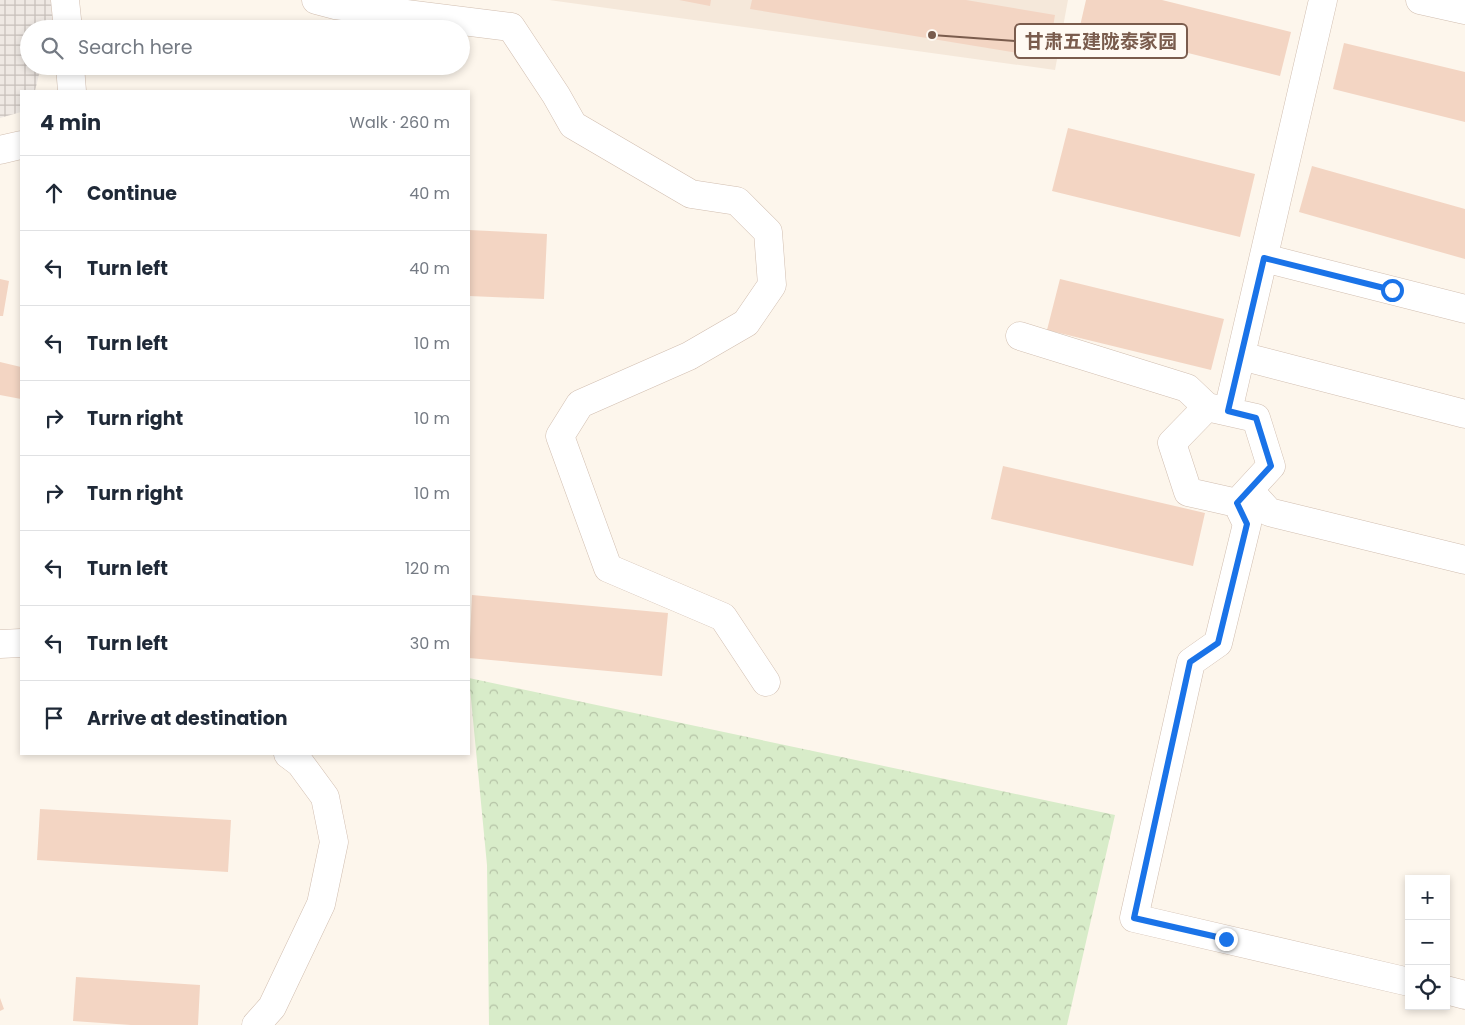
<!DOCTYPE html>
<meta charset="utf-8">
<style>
body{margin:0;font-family:Poppins,"Noto Sans SC",sans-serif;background:#f6f6f7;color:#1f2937}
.controls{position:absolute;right:15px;bottom:15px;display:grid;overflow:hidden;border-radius:0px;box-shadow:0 2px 8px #0003}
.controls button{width:45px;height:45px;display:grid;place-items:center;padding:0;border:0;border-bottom:1px solid #e0e1e3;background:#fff;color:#1f2937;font:25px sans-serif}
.stop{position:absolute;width:15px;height:15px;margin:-11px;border:4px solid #1a73e8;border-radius:50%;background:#fff}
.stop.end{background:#1a73e8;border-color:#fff;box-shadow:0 1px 5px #0008}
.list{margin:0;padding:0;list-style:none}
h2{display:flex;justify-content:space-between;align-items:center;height:65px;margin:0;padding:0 20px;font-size:21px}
h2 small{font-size:16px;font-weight:400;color:#747a83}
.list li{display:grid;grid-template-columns:32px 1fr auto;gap:15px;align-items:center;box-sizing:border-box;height:75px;padding:0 20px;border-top:1px solid #e0e1e3}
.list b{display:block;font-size:19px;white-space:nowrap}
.list em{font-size:16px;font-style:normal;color:#747a83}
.icon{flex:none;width:28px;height:28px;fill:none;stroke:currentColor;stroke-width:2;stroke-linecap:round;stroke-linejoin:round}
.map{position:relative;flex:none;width:1465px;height:1025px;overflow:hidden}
.search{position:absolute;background:#fff;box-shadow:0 2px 8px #0003;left:20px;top:20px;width:450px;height:55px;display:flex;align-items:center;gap:12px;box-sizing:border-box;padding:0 18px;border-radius:28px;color:#747a83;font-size:19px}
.panel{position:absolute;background:#fff;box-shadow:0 2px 8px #0003;left:20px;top:90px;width:450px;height:665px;border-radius:0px}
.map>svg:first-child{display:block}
.residential{fill:#f5e8da}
.industrial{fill:url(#industrial-grid)}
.forest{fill:url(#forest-crowns)}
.building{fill:#f3d5c3}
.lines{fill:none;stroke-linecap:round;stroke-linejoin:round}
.minor-casing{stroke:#d1beb0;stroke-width:29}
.minor{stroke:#fff;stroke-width:28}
.route{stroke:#1a73e8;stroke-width:6}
.leader{fill:none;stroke:#7a5c4d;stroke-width:2}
.callout-dot{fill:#7a5c4d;stroke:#fffaf3;stroke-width:2}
.callout{fill:#fffaf3;stroke:#7a5c4d;stroke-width:2}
.callout-label{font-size:19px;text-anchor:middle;font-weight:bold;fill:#7a5c4d}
</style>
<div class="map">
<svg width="1465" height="1025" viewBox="0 0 1465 1025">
<defs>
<pattern id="industrial-grid" width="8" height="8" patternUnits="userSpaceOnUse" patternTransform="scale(1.25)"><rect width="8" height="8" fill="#efe9e4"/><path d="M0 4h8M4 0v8" fill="none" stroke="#c7c0bb"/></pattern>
<pattern id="forest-crowns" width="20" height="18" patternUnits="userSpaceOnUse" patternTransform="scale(1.25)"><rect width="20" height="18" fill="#d8ecc9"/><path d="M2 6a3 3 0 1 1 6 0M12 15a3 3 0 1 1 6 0" fill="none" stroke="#b4c2a5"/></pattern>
</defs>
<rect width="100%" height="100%" fill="#fdf6ec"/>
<path class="residential" d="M549,0H1068L1055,70Z"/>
<path class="industrial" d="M0,0H58L59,2L52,29H29V66H41L35,91H21V112L0,118Z"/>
<path class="forest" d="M469,678L1115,815L1067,1025H489L487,865Z"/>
<path class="building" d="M679,0H711L710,6Z
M752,0H966L1055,15L1048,58L750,9Z
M1086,0H1162L1291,32L1280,76L1080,26Z
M1344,43L1465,72V122L1333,89Z
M1068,128L1255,174L1240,237L1052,191Z
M1312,166L1465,209V259L1299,212Z
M469,230L547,234L544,299L469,296Z
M0,279L9,281L3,316H0Z
M1060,279L1224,319L1211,370L1047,330Z
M0,362L21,367V399L0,395Z
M1003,466L1205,513L1193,566L991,519Z
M472,595L668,613L662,676L469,658Z
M40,809L231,820L228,872L37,860Z
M76,977L200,985L198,1025H131L73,1021Z
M0,998L4,1009L0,1011Z"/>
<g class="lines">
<g class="minor-casing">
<path id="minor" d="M65,0L68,29
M316,0L335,5L511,27L556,95L573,125L691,194L737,201L768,232L772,285L746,323L689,356L580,404L560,436L608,568L723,617L766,682
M1420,0L1465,10
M70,66L72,91
M0,150L21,145
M1264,258L1465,309
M1020,336L1187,388L1207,407
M1241,356L1465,414
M1207,407L1256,418L1271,466L1237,503L1188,492L1172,443Z
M1228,411L1323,0
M1249,490L1269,512L1465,560
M1237,503L1247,524L1218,643L1191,662L1134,918L1409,982
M0,644L21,643
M1446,990L1465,995
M256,1025L272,1007L321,904L334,842L325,797L300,763L288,754"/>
</g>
<use href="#minor" class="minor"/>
</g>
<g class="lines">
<path class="route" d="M1226,939L1134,918L1190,662L1218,643L1247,524L1237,503L1271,466L1256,418L1228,411L1264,258L1392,290"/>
</g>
<path class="leader" d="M932 35L1015 41"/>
<circle class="callout-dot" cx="932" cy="35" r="5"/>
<rect class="callout" x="1015" y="24" width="172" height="34" rx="5"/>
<g class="callout-label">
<text x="1101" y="48">甘肃五建陇泰家园</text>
</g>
</svg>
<div class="controls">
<button>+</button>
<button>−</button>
<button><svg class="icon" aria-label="locate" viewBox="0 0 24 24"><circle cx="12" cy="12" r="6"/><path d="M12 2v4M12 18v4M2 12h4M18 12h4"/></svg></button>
</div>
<div class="stop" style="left:1392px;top:290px"></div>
<div class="stop end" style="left:1226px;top:939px"></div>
<div class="search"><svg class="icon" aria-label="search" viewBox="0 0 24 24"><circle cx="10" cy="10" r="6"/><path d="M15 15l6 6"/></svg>Search here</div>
<section class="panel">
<h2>4 min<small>Walk · 260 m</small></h2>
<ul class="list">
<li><svg class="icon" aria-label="ahead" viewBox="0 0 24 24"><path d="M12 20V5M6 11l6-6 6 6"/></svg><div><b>Continue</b></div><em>40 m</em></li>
<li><svg class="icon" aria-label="left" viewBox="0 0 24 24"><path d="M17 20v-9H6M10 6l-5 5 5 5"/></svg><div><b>Turn left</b></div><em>40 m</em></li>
<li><svg class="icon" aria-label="left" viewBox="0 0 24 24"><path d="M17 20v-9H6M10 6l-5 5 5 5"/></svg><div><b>Turn left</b></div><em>10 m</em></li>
<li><svg class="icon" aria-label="right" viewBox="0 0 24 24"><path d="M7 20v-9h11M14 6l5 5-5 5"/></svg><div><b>Turn right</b></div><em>10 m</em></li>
<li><svg class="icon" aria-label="right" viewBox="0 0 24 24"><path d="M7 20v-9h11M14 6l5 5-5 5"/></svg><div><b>Turn right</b></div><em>10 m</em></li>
<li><svg class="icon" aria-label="left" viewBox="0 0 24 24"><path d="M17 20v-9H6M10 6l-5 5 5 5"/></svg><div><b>Turn left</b></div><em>120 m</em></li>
<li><svg class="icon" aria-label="left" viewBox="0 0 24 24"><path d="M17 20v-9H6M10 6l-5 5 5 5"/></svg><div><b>Turn left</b></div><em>30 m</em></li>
<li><svg class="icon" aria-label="arrive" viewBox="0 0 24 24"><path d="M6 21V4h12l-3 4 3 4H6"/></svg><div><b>Arrive at destination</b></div></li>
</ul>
</section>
</div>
